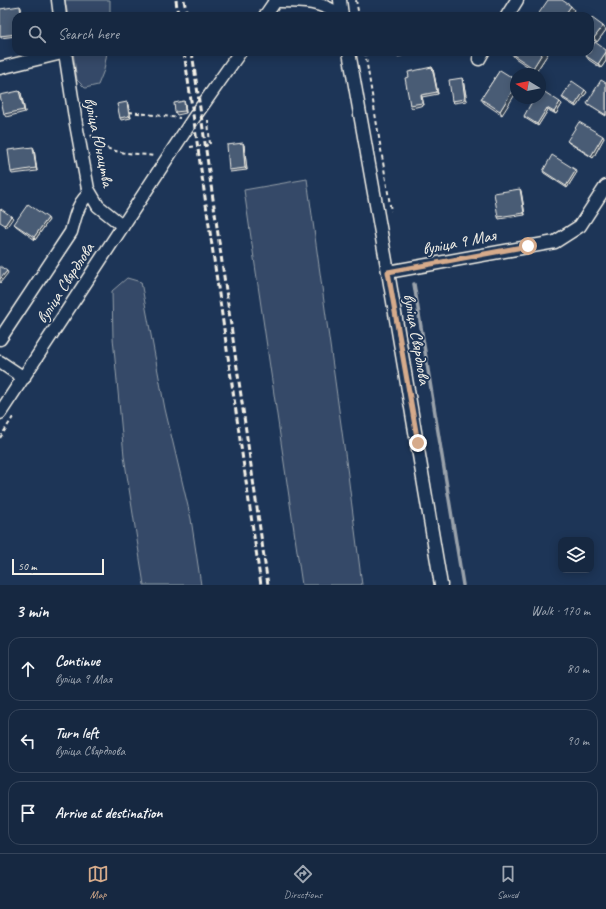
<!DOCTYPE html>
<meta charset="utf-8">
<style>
body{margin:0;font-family:Caveat,sans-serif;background:#23344c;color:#f1f3f6}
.controls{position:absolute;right:12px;bottom:12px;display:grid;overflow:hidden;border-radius:8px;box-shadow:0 2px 10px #0003}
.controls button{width:36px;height:36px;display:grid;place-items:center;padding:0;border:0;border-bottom:1px solid #35445a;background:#162841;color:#f1f3f6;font:20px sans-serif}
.compass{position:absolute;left:510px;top:68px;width:36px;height:36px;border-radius:50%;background:#162841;box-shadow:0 2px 10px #0003;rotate:280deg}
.scale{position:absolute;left:12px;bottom:10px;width:92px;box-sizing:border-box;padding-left:4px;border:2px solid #f4f1e8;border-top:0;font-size:11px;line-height:14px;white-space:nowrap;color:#f4f1e8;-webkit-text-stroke:3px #1d3557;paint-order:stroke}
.stop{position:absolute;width:12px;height:12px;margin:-9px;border:3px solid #d6ab8b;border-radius:50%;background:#fff}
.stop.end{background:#d6ab8b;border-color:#fff;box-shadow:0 1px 4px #0008}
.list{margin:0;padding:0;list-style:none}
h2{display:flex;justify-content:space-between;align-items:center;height:52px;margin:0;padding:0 16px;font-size:17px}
h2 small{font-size:13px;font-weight:400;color:#9ea6b1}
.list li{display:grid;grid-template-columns:26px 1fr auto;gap:12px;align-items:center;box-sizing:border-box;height:64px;margin:0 8px 8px;padding:0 8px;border:1px solid #35445a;border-radius:12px}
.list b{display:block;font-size:15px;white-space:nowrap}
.list p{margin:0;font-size:13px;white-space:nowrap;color:#9ea6b1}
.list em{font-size:13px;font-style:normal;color:#9ea6b1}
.icon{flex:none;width:22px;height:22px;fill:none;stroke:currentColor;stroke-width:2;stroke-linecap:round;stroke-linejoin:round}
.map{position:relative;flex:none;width:606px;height:585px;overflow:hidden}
.search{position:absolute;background:#162841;box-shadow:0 2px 10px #0003;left:12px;right:12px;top:12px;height:44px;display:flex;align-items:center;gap:10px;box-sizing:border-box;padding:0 14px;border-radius:12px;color:#9ea6b1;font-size:15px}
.sheet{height:268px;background:#162841}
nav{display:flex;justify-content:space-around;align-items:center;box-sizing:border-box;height:56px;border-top:1px solid #35445a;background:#162841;font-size:11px;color:#9ea6b1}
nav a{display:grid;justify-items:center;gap:2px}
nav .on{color:#d6ab8b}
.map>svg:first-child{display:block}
.green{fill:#354a67;stroke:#949ea8}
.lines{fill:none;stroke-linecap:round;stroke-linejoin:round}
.stream{stroke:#9aa2ab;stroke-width:3.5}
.minor-casing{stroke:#f4f1e8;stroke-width:15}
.path{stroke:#f4f1e8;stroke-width:2;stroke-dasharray:4 3;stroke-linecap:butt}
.minor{stroke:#1d3557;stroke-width:12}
.rail{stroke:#f4f1e8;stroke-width:3;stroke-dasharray:6 3;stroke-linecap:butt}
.wall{fill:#3e4e64;stroke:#f4f1e8}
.shaded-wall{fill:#324051;stroke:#f4f1e8}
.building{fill:#485b74;stroke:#f4f1e8}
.route{stroke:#d6ab8b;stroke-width:5}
.labels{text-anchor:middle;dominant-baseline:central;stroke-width:3.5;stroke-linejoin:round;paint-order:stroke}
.street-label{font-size:17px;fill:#f4f1e8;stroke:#1d3557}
</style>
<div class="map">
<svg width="606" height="585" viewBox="0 0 606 585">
<rect width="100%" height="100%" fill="#1d3557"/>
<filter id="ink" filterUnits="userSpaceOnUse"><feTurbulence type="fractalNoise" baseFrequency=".025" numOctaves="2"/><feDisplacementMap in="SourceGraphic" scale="8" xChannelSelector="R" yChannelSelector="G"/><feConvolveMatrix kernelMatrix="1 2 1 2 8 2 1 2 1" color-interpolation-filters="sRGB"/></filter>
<g filter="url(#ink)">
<path class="green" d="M65,0H110V16H68Z
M73,52H107L104,70L98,85L85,88L77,80Z
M307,179L348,475L362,585H302L244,190Z
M127,278L141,282L165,409L191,519L201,585H144L124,456L113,338L112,291Z"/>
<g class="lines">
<path class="stream" d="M414,284L463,585"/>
<g class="minor-casing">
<path id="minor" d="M58,0L60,16
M340,0L342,16
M275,1C302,1 319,0 342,16
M265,16L276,0
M507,16L517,0
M65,52L76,124L88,189L98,206L123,226
M349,52L388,272L441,585
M479,59L483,52
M0,68L66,52
M388,272L555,242L580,226L606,186
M0,339L71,232C75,218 78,201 90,194
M0,362L24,378
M0,413L193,119L240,52"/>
</g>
<path class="path" d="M356,0L359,16
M365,52L391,211
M129,112L180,118
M91,135C105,156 132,152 154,156
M190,147L210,145L208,120
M0,438L13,417"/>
<use href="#minor" class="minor"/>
<path class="rail" d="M176,0L178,16
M184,0L187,16
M184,52L261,585
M192,52L268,585"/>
</g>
<path class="wall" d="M20,6L21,8L22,16H16V36L1,38L0,36Z
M590,21L603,26L606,30L597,42L590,38Z
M606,50V61L601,68L589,60L586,56Z
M395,52H418L397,57L396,55Z
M514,52H549L536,72L515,58L512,54Z
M432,67L433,69L438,94L422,97L424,105L412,108L410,105L409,77Z
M500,70L502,115L484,103L481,99Z
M463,80L467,101L454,103L452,101Z
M606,83V116L588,105L587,103Z
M19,91L21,93L25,112L6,117L4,114Z
M587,92L576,107L563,99L562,97Z
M127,102L128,105L131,118L121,120L120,118Z
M560,102L562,104L556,114L548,110L538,126L525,118L524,116Z
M185,103L186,113L177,115L175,112Z
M604,138L593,158L569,143L567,141Z
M244,145L247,170L230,172L229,170Z
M34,149L37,171L12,174L11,172Z
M543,171L577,172L567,188L544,173Z
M520,189L521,191L525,215L499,219L498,217Z
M49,220L35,240L16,226L14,224Z"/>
<path class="shaded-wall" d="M20,6L21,8L22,16H21Z
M571,6L574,10L570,16H564Z
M603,26L606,30L597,42L594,38Z
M543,52H549L536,72L533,68Z
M606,52V61L601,68L598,64Z
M432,67L433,69L438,94L437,92Z
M462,78L463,80L467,101L465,99Z
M516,85V93L502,115L500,111Z
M585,90L587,92L576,107L575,105Z
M19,91L21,93L25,112L24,110Z
M421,95L422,97L424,105L422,103Z
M184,101L185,103L186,113L185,111Z
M127,102L128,105L131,118L129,116Z
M560,102L562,104L556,114L554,112Z
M547,108L548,110L538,126L537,124Z
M603,136L604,138L593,158L591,156Z
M243,143L244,145L247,170L245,168Z
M33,147L34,149L37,171L36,168Z
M576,170L577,172L567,188L566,186Z
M520,189L521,191L525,215L524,213Z
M11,216L13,218L6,228L5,225Z
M48,218L49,220L35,240L34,237Z
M7,271L8,273L0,283V279Z"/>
<path class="building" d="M548,0H562L571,6L564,16H537Z
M20,6L21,16H16V34L0,36V9Z
M592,18L603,26L594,38L590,36V21Z
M595,42L606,50V52L598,64L586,56L589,52H590V50Z
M395,52H408L396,55Z
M514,52H543L533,68L512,54Z
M432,67L437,92L421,95L422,103L410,105L405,78L409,77L408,72Z
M500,70L516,80V85L500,111L481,99Z
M462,78L465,99L452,101L449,80Z
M601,80L606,83V115L587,103Z
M572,81L585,90L575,105L562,97Z
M540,89L560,102L554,112L547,108L537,124L524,116L534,98H540Z
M19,91L24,110L4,114L0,95Z
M184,101L185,111L175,112L174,103Z
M127,102L129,116L120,118L117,104Z
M579,122L603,136L591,156L567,141Z
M243,143L245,168L229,170L227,145Z
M33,147L36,168L11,172L8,150Z
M552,155L576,170L566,186L543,171Z
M520,189L524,213L498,217L494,193Z
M28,204L48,218L34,237L14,224Z
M1,209L11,216L5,225L0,222V210Z
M0,266L7,271L0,279Z"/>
</g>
<g class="lines" filter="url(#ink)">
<path class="route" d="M418,443L388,272L528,246"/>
</g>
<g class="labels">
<g class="street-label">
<text transform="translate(99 142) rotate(78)">вуліца Юнацтва</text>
<text transform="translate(459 242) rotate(-11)">вуліца 9 Мая</text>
<text transform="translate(65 283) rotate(-57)">вуліца Свярдлова</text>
<text transform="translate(417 339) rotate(80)">вуліца Свярдлова</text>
</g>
</g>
</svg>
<div class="controls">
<button><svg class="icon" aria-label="layers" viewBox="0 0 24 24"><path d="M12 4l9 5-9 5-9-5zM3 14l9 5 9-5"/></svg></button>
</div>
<svg class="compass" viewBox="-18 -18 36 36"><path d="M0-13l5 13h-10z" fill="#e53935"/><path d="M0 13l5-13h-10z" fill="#9ea6b1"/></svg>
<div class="scale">50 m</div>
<div class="stop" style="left:528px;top:246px"></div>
<div class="stop end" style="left:418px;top:443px"></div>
<div class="search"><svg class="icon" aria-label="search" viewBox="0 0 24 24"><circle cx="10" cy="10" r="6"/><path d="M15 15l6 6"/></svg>Search here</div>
</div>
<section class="sheet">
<h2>3 min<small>Walk · 170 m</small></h2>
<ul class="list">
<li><svg class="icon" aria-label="ahead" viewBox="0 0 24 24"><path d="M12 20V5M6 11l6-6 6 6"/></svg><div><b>Continue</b><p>вуліца 9 Мая</p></div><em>80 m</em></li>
<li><svg class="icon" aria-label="left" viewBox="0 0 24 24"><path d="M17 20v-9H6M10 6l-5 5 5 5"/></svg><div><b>Turn left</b><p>вуліца Свярдлова</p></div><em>90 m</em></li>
<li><svg class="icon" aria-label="arrive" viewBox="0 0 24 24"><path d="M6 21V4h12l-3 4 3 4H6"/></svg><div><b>Arrive at destination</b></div></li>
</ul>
</section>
<nav>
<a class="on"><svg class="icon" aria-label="map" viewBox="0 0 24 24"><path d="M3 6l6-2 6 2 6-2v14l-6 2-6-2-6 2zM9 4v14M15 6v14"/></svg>Map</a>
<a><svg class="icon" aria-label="directions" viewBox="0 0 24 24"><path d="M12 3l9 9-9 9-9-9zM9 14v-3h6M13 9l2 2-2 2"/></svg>Directions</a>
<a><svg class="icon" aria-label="saved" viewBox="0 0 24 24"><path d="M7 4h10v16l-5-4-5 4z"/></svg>Saved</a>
</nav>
